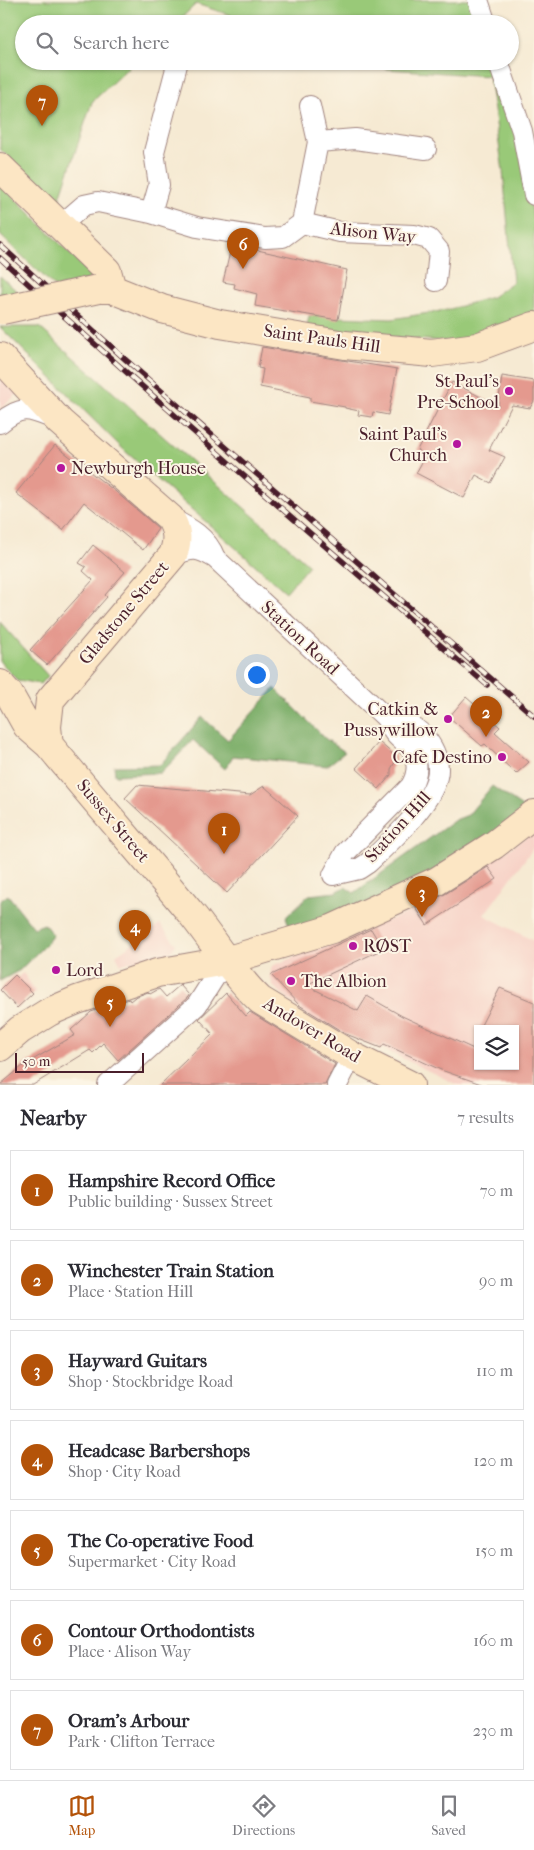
<!DOCTYPE html>
<meta charset="utf-8">
<style>
body{margin:0;font-family:"IM FELL French Canon",serif;background:#f7f7f7;color:#2b2b33}
.controls{position:absolute;right:15px;bottom:15px;display:grid;overflow:hidden;border-radius:0px;box-shadow:0 1px 4px #0004}
.controls button{width:45px;height:45px;display:grid;place-items:center;padding:0;border:0;border-bottom:1px solid #e1e1e2;background:#fff;color:#2b2b33;font:25px sans-serif}
.scale{position:absolute;left:15px;bottom:12px;width:129px;box-sizing:border-box;padding-left:5px;border:2px solid #4a1f2b;border-top:0;font-size:14px;line-height:18px;white-space:nowrap;color:#4a1f2b;-webkit-text-stroke:4px #fcf5e5;paint-order:stroke}
.you{position:absolute;left:256px;top:674px;width:18px;height:18px;margin:-12px;border:4px solid #fff;border-radius:50%;background:#1a73e8;box-shadow:0 0 0 8px #1a73e833}
.badge{display:grid;place-items:center;width:32px;height:32px;border-radius:50%;background:#b45309;color:#fff;font-size:16px;font-weight:700}
.pin{position:absolute;translate:-50% -41px;filter:drop-shadow(0 1px 2px #0008)}
.pin::after{content:'';position:absolute;top:26px;width:18px;height:15px;background:inherit;clip-path:polygon(0 0,100% 0,50% 100%)}
.list{margin:0;padding:0;list-style:none}
h2{display:flex;justify-content:space-between;align-items:center;height:65px;margin:0;padding:0 20px;font-size:21px}
h2 small{font-size:16px;font-weight:400;color:#7c7c81}
.list li{display:grid;grid-template-columns:32px 1fr auto;gap:15px;align-items:center;box-sizing:border-box;height:80px;margin:0 10px 10px;padding:0 10px;border:1px solid #e1e1e2;border-radius:0px}
.list b{display:block;font-size:19px;white-space:nowrap}
.list p{margin:0;font-size:16px;white-space:nowrap;color:#7c7c81}
.list em{font-size:16px;font-style:normal;color:#7c7c81}
.icon{flex:none;width:28px;height:28px;fill:none;stroke:currentColor;stroke-width:2;stroke-linecap:round;stroke-linejoin:round}
.map{position:relative;flex:none;width:534px;height:1085px;overflow:hidden}
.search{position:absolute;background:#fff;box-shadow:0 1px 4px #0004;left:15px;right:15px;top:15px;height:55px;display:flex;align-items:center;gap:12px;box-sizing:border-box;padding:0 18px;border-radius:28px;color:#7c7c81;font-size:19px}
.sheet{height:695px;background:#fff}
nav{display:flex;justify-content:space-around;align-items:center;box-sizing:border-box;height:70px;border-top:1px solid #e1e1e2;background:#fff;font-size:14px;color:#7c7c81}
nav a{display:grid;justify-items:center;gap:2px}
nav .on{color:#b45309}
.map>svg:first-child{display:block}
.built{fill:#f7d1c6;fill-rule:evenodd}
.green{fill:#99c978;stroke:#727452}
.forest{fill:#7aad68;stroke:#62664a}
.building{fill:#e4998e}
.lines{fill:none;stroke-linecap:round;stroke-linejoin:round}
.minor-casing{stroke:#a0847f;stroke-width:22}
.secondary-casing{stroke:#a0847f;stroke-width:30}
.minor{stroke:#fff;stroke-width:20}
.secondary{stroke:#fce6c4;stroke-width:28}
.rail-casing{stroke:#4a1f2b;stroke-width:5.5}
.rail{stroke:#fcf5e5;stroke-width:4;stroke-dasharray:11;stroke-linecap:butt}
.secondary-bridge-casing{stroke:#a0847f;stroke-width:30;stroke-linecap:butt}
.secondary-bridge{stroke:#fce6c4;stroke-width:28}
.poi-dot{fill:#b5179e;stroke:#fcf5e5;stroke-width:2}
.labels{text-anchor:middle;dominant-baseline:central;stroke-width:4;stroke-linejoin:round;paint-order:stroke}
.street-label{font-size:18px;fill:#4a1f2b;stroke:#fcf5e5}
.poi-label{font-size:18px;fill:#4a1f2b;stroke:#fcf5e5;text-anchor:end}
</style>
<div class="map">
<svg width="534" height="1085" viewBox="0 0 534 1085">
<rect width="100%" height="100%" fill="#fcf5e5"/>
<filter id="ink" filterUnits="userSpaceOnUse"><feTurbulence type="fractalNoise" baseFrequency=".02" numOctaves="2"/><feDisplacementMap in="SourceGraphic" scale="10" xChannelSelector="R" yChannelSelector="G"/><feConvolveMatrix kernelMatrix="1 2 1 2 8 2 1 2 1" color-interpolation-filters="sRGB"/></filter>
<filter id="wash" filterUnits="userSpaceOnUse"><feTurbulence type="fractalNoise" baseFrequency=".0096" numOctaves="4" result="noise"/><feDisplacementMap in="SourceGraphic" scale="20" xChannelSelector="R" yChannelSelector="G"/><feGaussianBlur stdDeviation="1.12" result="paint"/><feColorMatrix in="noise" values="0 0 0 0 0 0 0 0 0 0 0 0 0 0 0 0 0 1.4 0 .05"/><feComposite in="paint" operator="in"/></filter>
<g filter="url(#wash)">
<rect width="100%" height="100%" fill="#f6ead3"/>
<path class="built" d="M0,368L21,391L0,409Z
M534,831V847L484,915L534,941V1085H458L383,1049L314,1021L273,986L270,975L272,966L404,914L505,852ZM478,1029H515V1066H478Z
M160,924L176,944L170,953L121,964L116,955Z
M23,973L36,992L26,997L14,980Z"/>
<path class="green" d="M0,0H469L478,24H258L196,4L175,24H24V61H135L92,102L57,206L0,149Z
M364,61H493L518,136L534,223V317L474,343L306,332L309,316L392,319L447,310L492,297L513,282L503,171L489,76L387,69Z
M0,183L94,278L56,288L0,235Z
M0,276L21,295L0,302Z
M0,327H39L309,565L286,592L125,451Z
M0,622L48,676L41,684L17,680L0,662Z"/>
<path class="forest" d="M275,688L326,739L345,752L327,766L233,756L225,769L193,740L161,773L115,775L114,766L160,765L202,717L228,740Z
M492,786L528,811L432,878L293,936L286,917L309,895L336,892L345,887L354,893L455,820L468,815Z
M8,895L34,928L44,924L53,935L46,944L20,970L0,981V901Z"/>
<g id="blocks">
<path class="building" d="M253,249L347,270L338,320L255,306L257,294L234,288L235,284L223,282L230,252L251,257Z
M262,347L397,369L388,415L373,412L372,417L358,415L359,411L345,408V407L310,401V397L260,387L263,369L258,368Z
M502,376L534,381V401L530,408L512,405L489,450L505,457L491,483L476,475L464,498L416,473L426,455L417,450L452,382L498,406Z
M55,445L116,492L158,528V529L143,550L84,502L63,530L16,493Z
M93,545L125,572L105,595L107,597L47,665L30,650L93,580L83,571L86,567L79,563Z
M466,697L500,727L495,732L529,762L516,774L485,744L482,746L449,717Z
M379,742L395,756V762L391,769V775L379,789L356,768Z
M137,785L250,795L264,786L298,816L227,893L125,798Z
M488,867L497,879L427,925L416,908L445,894Z
M371,929L383,949L306,985L358,1011L367,996L402,1016L478,1051V1066H515V1029H479L500,988L534,1002V1085H484L441,1070L384,1044L381,1048L346,1034L299,1005L271,975Z
M15,975L33,993L17,1008L0,990Z
M180,985L189,995L188,997L118,1060L103,1043L93,1053L90,1050L33,1085H0L24,1065L75,1035L71,1030L91,1012L109,1006L110,1007L114,1004L129,999L130,1001L135,997L148,992L150,994L159,989L166,997Z
M226,993L246,1016L250,1012L335,1064L325,1085H160L213,1034L199,1019Z"/>
</g>
</g>
<g filter="url(#ink)">
<use href="#blocks" fill-opacity="0" stroke="#a0847f" stroke-width="1"/>
<g class="lines">
<g class="minor-casing">
<path id="minor" d="M478,0L486,24
M498,61L522,131L534,195
M318,142L355,139L426,149
M151,213L159,185L154,152L178,61
M302,223L318,142L310,106
M61,225L84,205L98,202L151,213L197,227L265,238L283,237L302,223L340,232L414,235L429,239L439,251L436,281
M0,423C23,403 31,410 57,420
M170,518C190,528 207,537 215,558
M173,555C194,548 196,547 215,558L385,717C388,721 390,727 393,731C397,738 405,742 410,748C419,760 418,774 411,786L345,853L333,875
M333,875L359,869L368,863C389,843 431,805 437,777C440,766 436,753 430,744C420,727 403,721 385,717
M108,1085L197,1005L225,961
M337,1085L352,1056"/>
</g>
<g class="secondary-casing">
<path id="secondary" d="M0,167L107,271L112,289
M98,289H112L162,309L220,324L345,345L432,353L477,347L534,326
M0,357L60,422L170,518C178,531 178,541 173,555L50,700L47,727L49,745
M0,684L9,694L27,726L49,745C97,803 146,859 194,917C216,945 234,975 260,1000L352,1056L410,1085
M0,1047L20,1030L49,1012L77,1000L157,973L225,961L332,929L437,881L494,845L534,814"/>
</g>
<use href="#minor" class="minor"/>
<use href="#secondary" class="secondary"/>
<g class="rail-casing">
<path id="rail" d="M0,245L126,360L534,716
M0,258C159,404 323,545 487,685"/>
</g>
<use href="#rail" class="rail"/>
<g class="secondary-bridge-casing">
<path id="secondary-bridge" d="M2,310L98,289"/>
</g>
<use href="#secondary-bridge" class="secondary-bridge"/>
</g>
</g>
<g class="poi-dot">
<circle cx="509" cy="391" r="5"/>
<circle cx="457" cy="444" r="5"/>
<circle cx="61" cy="468" r="5"/>
<circle cx="448" cy="719" r="5"/>
<circle cx="502" cy="757" r="5"/>
<circle cx="353" cy="946" r="5"/>
<circle cx="56" cy="970" r="5"/>
<circle cx="291" cy="981" r="5"/>
</g>
<g class="labels">
<g class="street-label">
<text transform="translate(373 233) rotate(6)">Alison Way</text>
<text transform="translate(322 339) rotate(8)">Saint Pauls Hill</text>
<text transform="translate(124 613) rotate(-50)">Gladstone Street</text>
<text transform="translate(300 638) rotate(43)">Station Road</text>
<text transform="translate(113 821) rotate(50)">Sussex Street</text>
<text transform="translate(398 827) rotate(-48)">Station Hill</text>
<text transform="translate(312 1030) rotate(31)">Andover Road</text>
</g>
<g class="poi-label">
<text x="499" y="381">St Paul's<tspan x="499" dy="21">Pre-School</tspan></text>
<text x="447" y="434">Saint Paul's<tspan x="447" dy="21">Church</tspan></text>
<text x="71" y="468" text-anchor="start">Newburgh House</text>
<text x="438" y="709">Catkin &amp;<tspan x="438" dy="21">Pussywillow</tspan></text>
<text x="492" y="757">Cafe Destino</text>
<text x="363" y="946" text-anchor="start">RØST</text>
<text x="66" y="970" text-anchor="start">Lord</text>
<text x="301" y="981" text-anchor="start">The Albion</text>
</g>
</g>
</svg>
<div class="controls">
<button><svg class="icon" aria-label="layers" viewBox="0 0 24 24"><path d="M12 4l9 5-9 5-9-5zM3 14l9 5 9-5"/></svg></button>
</div>
<div class="scale">50 m</div>
<div class="you"></div>
<div class="pin badge" style="left:224px;top:854px">1</div>
<div class="pin badge" style="left:486px;top:737px">2</div>
<div class="pin badge" style="left:422px;top:917px">3</div>
<div class="pin badge" style="left:135px;top:951px">4</div>
<div class="pin badge" style="left:110px;top:1027px">5</div>
<div class="pin badge" style="left:243px;top:269px">6</div>
<div class="pin badge" style="left:42px;top:126px">7</div>
<div class="search"><svg class="icon" aria-label="search" viewBox="0 0 24 24"><circle cx="10" cy="10" r="6"/><path d="M15 15l6 6"/></svg>Search here</div>
</div>
<section class="sheet">
<h2>Nearby<small>7 results</small></h2>
<ul class="list">
<li><span class="badge">1</span><div><b>Hampshire Record Office</b><p>Public building · Sussex Street</p></div><em>70 m</em></li>
<li><span class="badge">2</span><div><b>Winchester Train Station</b><p>Place · Station Hill</p></div><em>90 m</em></li>
<li><span class="badge">3</span><div><b>Hayward Guitars</b><p>Shop · Stockbridge Road</p></div><em>110 m</em></li>
<li><span class="badge">4</span><div><b>Headcase Barbershops</b><p>Shop · City Road</p></div><em>120 m</em></li>
<li><span class="badge">5</span><div><b>The Co-operative Food</b><p>Supermarket · City Road</p></div><em>150 m</em></li>
<li><span class="badge">6</span><div><b>Contour Orthodontists</b><p>Place · Alison Way</p></div><em>160 m</em></li>
<li><span class="badge">7</span><div><b>Oram's Arbour</b><p>Park · Clifton Terrace</p></div><em>230 m</em></li>
</ul>
</section>
<nav>
<a class="on"><svg class="icon" aria-label="map" viewBox="0 0 24 24"><path d="M3 6l6-2 6 2 6-2v14l-6 2-6-2-6 2zM9 4v14M15 6v14"/></svg>Map</a>
<a><svg class="icon" aria-label="directions" viewBox="0 0 24 24"><path d="M12 3l9 9-9 9-9-9zM9 14v-3h6M13 9l2 2-2 2"/></svg>Directions</a>
<a><svg class="icon" aria-label="saved" viewBox="0 0 24 24"><path d="M7 4h10v16l-5-4-5 4z"/></svg>Saved</a>
</nav>
